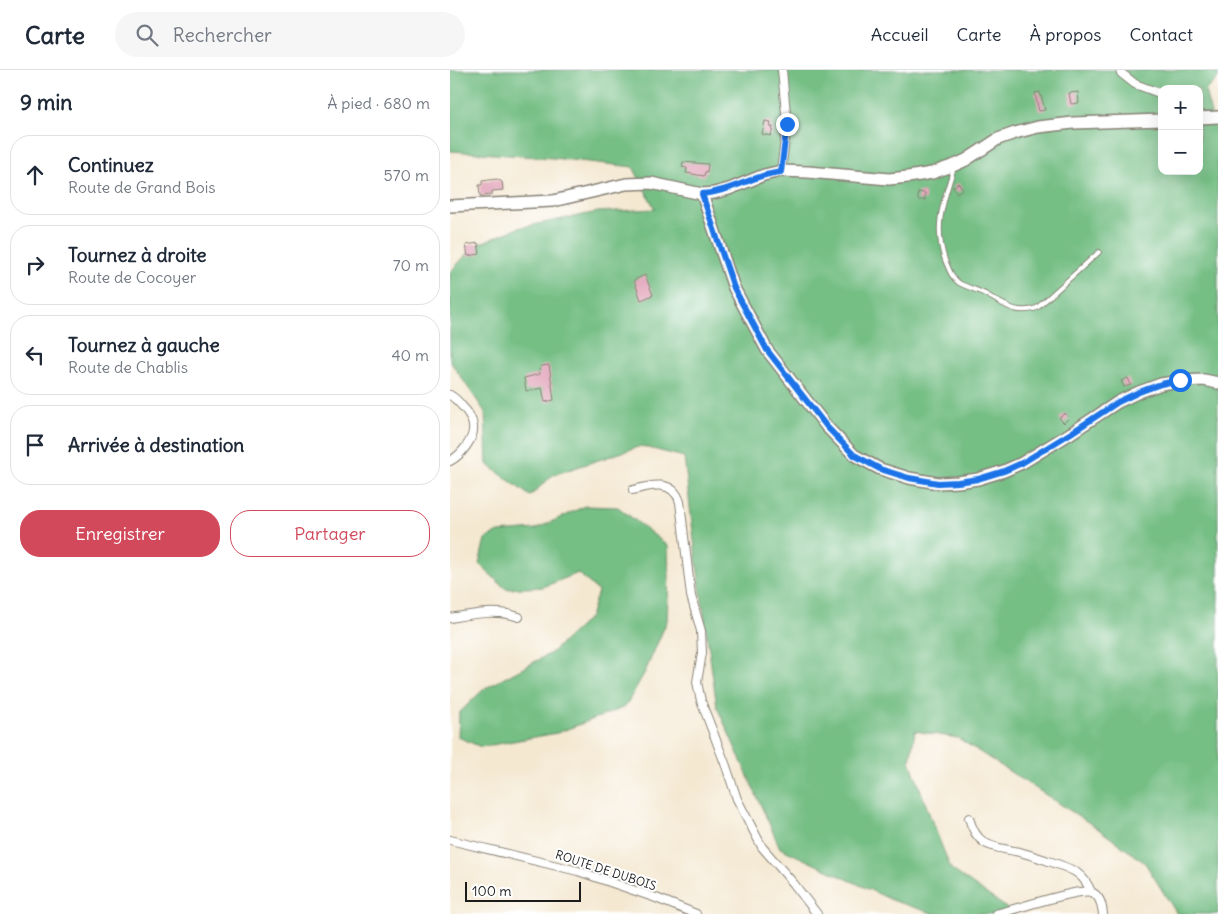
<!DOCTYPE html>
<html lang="fr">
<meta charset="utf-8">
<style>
body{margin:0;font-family:Delius,sans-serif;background:#f6f6f7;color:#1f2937}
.controls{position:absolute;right:15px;top:15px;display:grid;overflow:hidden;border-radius:10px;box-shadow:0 5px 20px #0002}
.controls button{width:45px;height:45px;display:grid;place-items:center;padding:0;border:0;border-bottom:1px solid #e0e1e3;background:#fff;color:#1f2937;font:25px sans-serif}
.scale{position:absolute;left:15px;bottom:12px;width:116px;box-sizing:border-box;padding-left:5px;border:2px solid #1c1c1c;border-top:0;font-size:14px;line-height:18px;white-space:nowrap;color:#1c1c1c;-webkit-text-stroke:4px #fff;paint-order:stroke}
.stop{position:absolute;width:15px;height:15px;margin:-11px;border:4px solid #1a73e8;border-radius:50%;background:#fff}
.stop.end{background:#1a73e8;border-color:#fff;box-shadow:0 1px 5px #0008}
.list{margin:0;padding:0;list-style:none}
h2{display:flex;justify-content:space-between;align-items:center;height:65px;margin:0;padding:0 20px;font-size:21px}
h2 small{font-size:16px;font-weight:400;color:#747a83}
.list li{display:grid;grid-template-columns:32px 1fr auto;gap:15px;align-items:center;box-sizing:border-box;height:80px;margin:0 10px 10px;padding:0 10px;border:1px solid #e0e1e3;border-radius:20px}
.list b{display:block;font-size:19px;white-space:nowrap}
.list p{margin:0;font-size:16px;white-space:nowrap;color:#747a83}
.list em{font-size:16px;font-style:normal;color:#747a83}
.actions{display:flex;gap:10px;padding:15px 20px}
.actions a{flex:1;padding:11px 0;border:1px solid #d1495b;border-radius:20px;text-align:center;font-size:18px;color:#d1495b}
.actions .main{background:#d1495b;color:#fff}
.icon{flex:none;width:28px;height:28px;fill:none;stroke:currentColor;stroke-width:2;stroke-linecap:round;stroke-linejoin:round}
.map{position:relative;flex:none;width:768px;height:844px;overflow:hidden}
header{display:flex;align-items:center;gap:30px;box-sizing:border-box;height:70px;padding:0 25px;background:#fff;border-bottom:1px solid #e0e1e3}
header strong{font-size:24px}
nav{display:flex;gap:28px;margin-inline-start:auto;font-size:18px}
.search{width:350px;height:45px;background:#f6f6f7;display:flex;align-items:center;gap:12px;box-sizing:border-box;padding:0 18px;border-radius:28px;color:#747a83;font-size:19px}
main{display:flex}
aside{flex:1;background:#fff}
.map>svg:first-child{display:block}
.forest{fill:#75be84;stroke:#486d50;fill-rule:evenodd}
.building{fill:#e1a1b8}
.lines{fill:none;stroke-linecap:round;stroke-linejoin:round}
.lane-casing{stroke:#888276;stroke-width:6}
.street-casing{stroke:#888276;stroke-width:10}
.secondary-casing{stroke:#888276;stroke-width:14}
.lane{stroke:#fff;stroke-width:4}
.street{stroke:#fff;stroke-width:8}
.secondary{stroke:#fff;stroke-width:11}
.route{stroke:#1a73e8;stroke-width:6}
.labels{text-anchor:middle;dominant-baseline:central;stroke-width:4;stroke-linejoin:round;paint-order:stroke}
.street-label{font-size:12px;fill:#1c1c1c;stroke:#fff}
</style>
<header>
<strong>Carte</strong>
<div class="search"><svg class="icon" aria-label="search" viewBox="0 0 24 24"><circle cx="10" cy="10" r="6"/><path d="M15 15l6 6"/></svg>Rechercher</div>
<nav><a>Accueil</a><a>Carte</a><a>À propos</a><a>Contact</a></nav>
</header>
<main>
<aside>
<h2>9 min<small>À pied · 680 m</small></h2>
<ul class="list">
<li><svg class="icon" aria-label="ahead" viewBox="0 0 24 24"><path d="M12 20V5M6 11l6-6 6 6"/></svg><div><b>Continuez</b><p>Route de Grand Bois</p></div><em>570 m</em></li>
<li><svg class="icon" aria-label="right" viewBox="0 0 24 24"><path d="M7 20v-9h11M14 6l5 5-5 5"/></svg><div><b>Tournez à droite</b><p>Route de Cocoyer</p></div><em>70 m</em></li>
<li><svg class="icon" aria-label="left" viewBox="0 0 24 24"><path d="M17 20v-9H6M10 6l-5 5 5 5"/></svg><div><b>Tournez à gauche</b><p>Route de Chablis</p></div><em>40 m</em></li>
<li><svg class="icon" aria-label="arrive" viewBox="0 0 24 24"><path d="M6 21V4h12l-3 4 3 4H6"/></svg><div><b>Arrivée à destination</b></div></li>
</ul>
<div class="actions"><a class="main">Enregistrer</a><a>Partager</a></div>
</aside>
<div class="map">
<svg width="768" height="844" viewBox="0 0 768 844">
<rect width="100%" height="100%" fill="#fff"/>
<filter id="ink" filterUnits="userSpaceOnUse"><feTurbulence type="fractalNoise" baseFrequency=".02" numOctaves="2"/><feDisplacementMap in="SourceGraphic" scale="10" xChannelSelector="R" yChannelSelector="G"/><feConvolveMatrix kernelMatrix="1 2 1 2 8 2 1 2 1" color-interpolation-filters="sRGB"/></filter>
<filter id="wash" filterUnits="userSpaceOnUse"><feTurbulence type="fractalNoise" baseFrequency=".0096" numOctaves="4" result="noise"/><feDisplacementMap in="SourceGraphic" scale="20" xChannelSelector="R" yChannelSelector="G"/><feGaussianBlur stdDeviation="1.12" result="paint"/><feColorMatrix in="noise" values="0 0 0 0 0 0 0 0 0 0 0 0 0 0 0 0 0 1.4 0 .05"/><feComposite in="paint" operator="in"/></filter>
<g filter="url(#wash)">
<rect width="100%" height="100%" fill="#f4e8d1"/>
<path class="forest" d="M0,0H768V8L755,21L766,63L768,64V844H727L695,793L647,758L508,668L465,661L460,691L483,754L501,799L565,844H485L444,831L330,778L267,637L247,495L234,387L191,376L103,405L80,426L37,394L35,342L0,291V202L26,175L68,158L148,142L205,139L183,97L103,88L0,81ZM712,19H749V101H712Z
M135,436L168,437L218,476L219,506L217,551L195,602L175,637L107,663L31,677L8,667L9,643L34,619L101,583L140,547L148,521L128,503L93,517L56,519L29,494L35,469L49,462L86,459Z"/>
<g id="blocks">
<path class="building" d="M590,22L595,40L589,41L585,23Z
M628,22L629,33L621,34L619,23Z
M315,51L321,52L320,57H323L321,66L312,64Z
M233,92L258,94L257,102H255L254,106L236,103L237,98L232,97Z
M47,109L52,112L53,120L42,121V125L30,126L29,115H32V111Z
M508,113L513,119L507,123L503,117Z
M468,122L475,123V130H468Z
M28,173L30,184L18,186L16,175Z
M195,205L203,225L191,230L184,210Z
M99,295L104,330L95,332L92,318L76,321L74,308L90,304L89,300L92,296Z
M678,308L681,315L674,317L671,311Z
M615,343L619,348L614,353L609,348Z"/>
</g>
</g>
<g filter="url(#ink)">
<use href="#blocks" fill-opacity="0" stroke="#888276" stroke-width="1"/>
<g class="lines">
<g class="lane-casing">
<path id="lane" d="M504,97C494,131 483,155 495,190C499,199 501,207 509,213C518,218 529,220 537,225C555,235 566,245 587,238L649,182"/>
</g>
<g class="street-casing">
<path id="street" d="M670,0L671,3L685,14L712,24
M331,101L337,54L332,0
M0,325C5,328 8,331 12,336C17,341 22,348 23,356C25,369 10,386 0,391
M183,420C201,415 223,409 230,432L241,526L251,561L252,583L247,612L251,631L276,696L287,729L312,777L344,814L367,844
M0,548C23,544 47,539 69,547
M519,748C528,781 547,776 573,783C584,786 619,797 627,803C634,808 638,814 641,822
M0,770L128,801L206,828L246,844
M546,844C563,840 629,818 641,822C650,825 652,835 653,844"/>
</g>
<g class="secondary-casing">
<path id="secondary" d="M749,48L768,47
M252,124L284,218L317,280L377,357L404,385L430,399L459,408L488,413L508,412L528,409L554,401L572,393L621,363L668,332L689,322L711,314L730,311L754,310L768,313
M0,136L103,131L176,114L201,113L252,124L264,123L279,119L314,105L331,101L358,102L439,109L458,107L482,103L505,95L516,90L548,69L565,63L588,57L623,53L712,50"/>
</g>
<use href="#lane" class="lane"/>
<use href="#street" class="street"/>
<use href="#secondary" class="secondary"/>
</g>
</g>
<g class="lines" filter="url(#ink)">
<path class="route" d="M337,54L331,102C325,103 318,104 312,106C291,113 274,122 252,124L284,218L317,280L377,357L404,385L430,399L459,408L488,413L508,412L528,409L554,401L572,393L621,363L668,332L689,322L711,314L730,310"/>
</g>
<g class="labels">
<g class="street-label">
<text transform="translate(156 800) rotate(18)">ROUTE DE DUBOIS</text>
</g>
</g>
</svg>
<div class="controls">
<button>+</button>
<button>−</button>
</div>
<div class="scale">100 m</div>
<div class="stop" style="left:730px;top:310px"></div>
<div class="stop end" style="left:337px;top:54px"></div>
</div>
</main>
